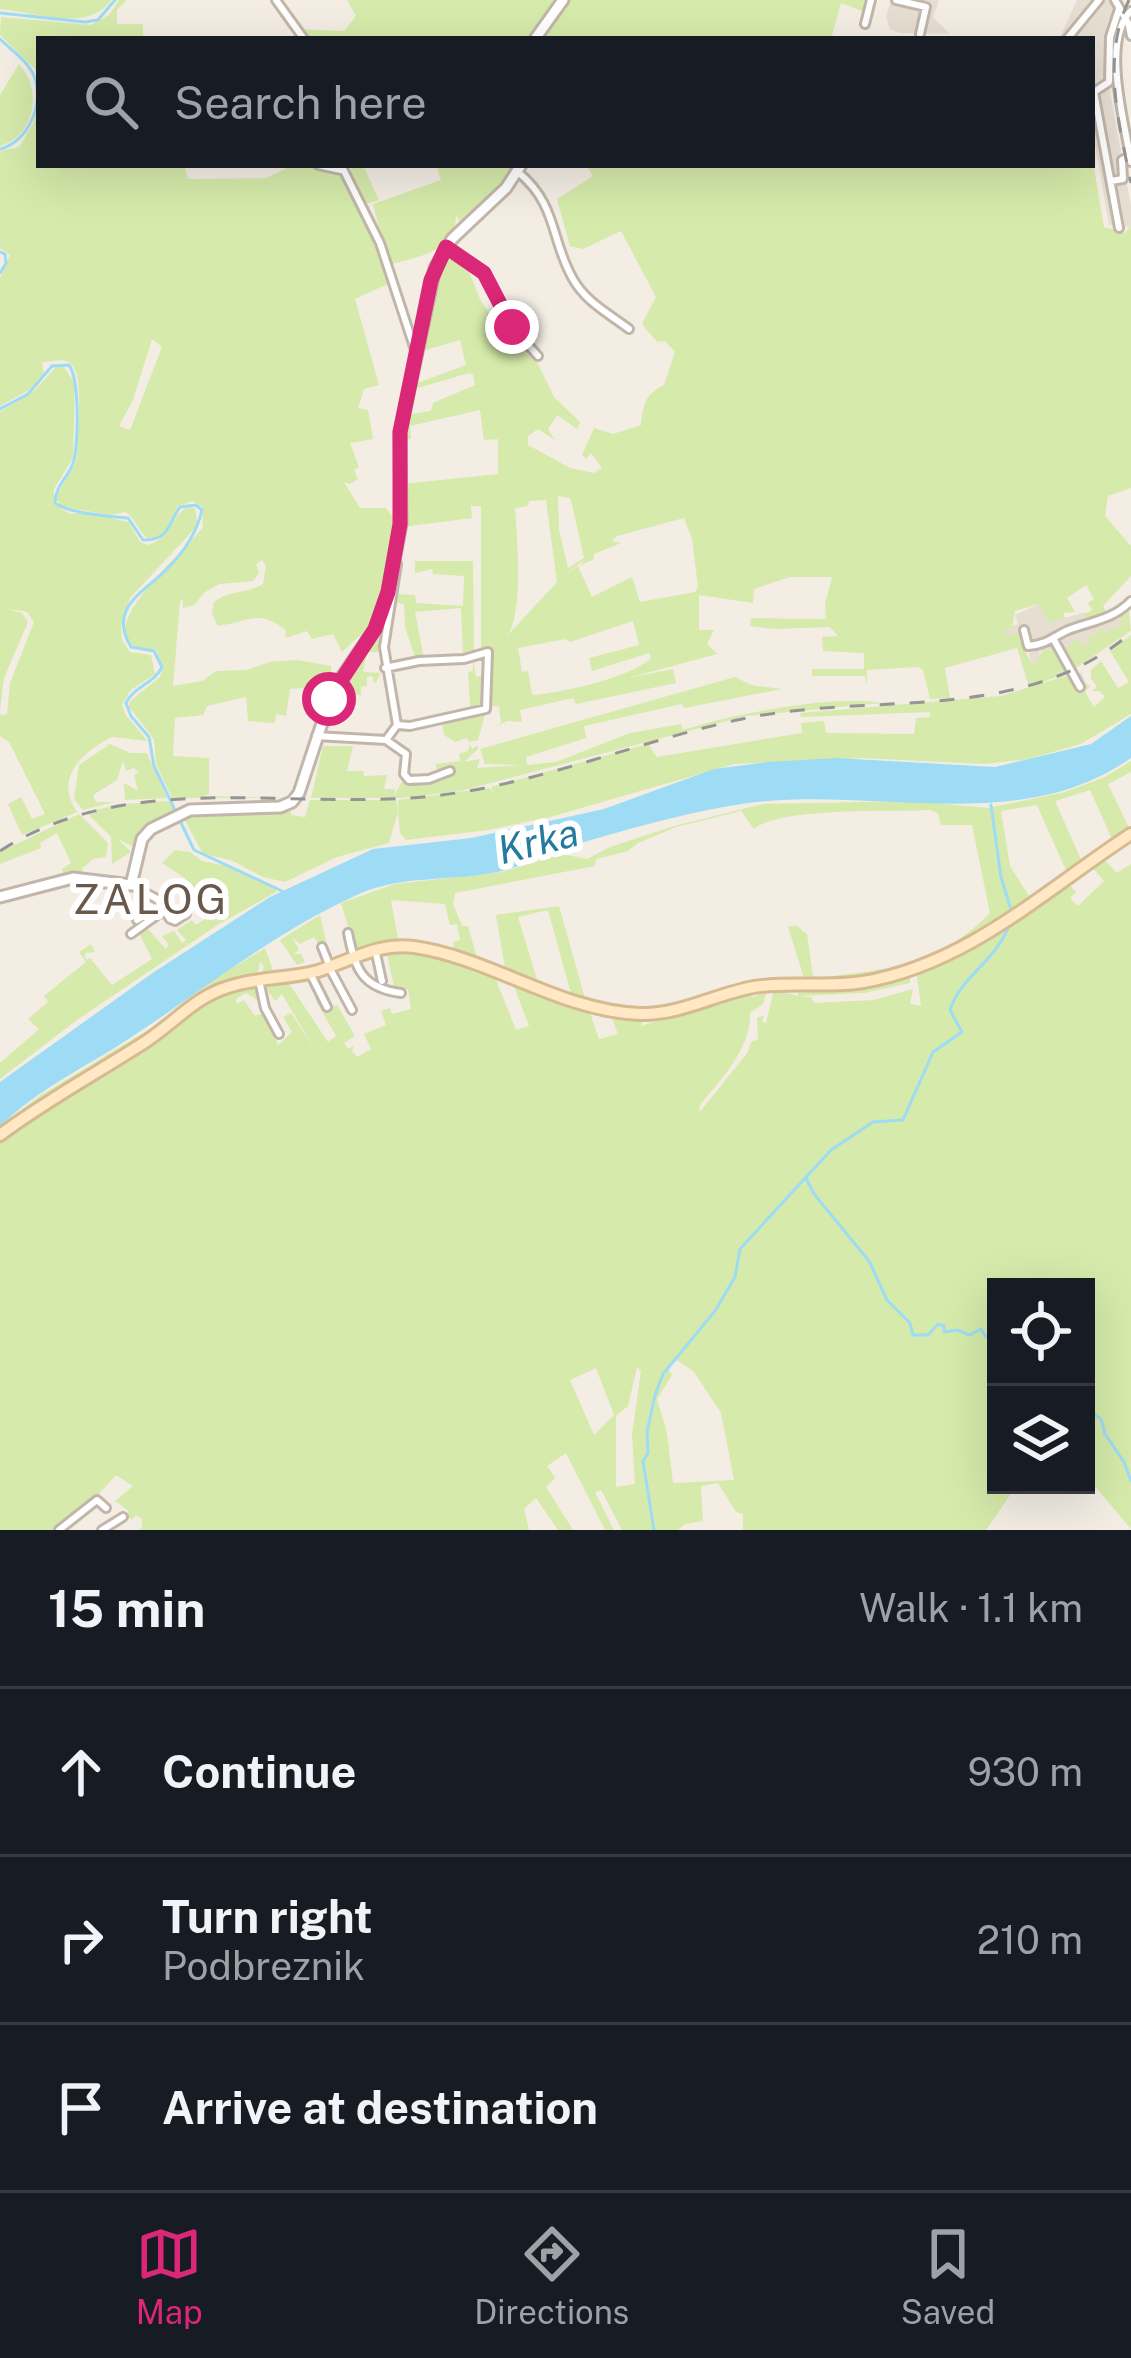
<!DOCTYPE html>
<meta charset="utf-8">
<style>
body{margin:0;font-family:"Public Sans",sans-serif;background:#242831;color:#f1f3f6}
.controls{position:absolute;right:36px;bottom:36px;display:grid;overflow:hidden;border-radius:0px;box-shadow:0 12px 48px #0002}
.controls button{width:108px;height:108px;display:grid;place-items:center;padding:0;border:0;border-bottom:3px solid #363941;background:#171b24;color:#f1f3f6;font:60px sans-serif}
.stop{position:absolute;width:36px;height:36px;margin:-27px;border:9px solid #db2777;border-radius:50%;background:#fff}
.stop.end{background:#db2777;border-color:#fff;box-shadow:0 3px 12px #0008}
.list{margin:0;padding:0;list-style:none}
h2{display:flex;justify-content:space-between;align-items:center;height:156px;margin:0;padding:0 48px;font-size:51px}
h2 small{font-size:39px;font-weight:400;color:#9ea1a6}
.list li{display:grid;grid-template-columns:78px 1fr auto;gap:36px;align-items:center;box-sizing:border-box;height:168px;padding:0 48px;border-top:3px solid #363941}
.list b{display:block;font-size:45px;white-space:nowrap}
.list p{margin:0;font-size:39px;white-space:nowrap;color:#9ea1a6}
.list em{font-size:39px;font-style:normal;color:#9ea1a6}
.icon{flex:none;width:66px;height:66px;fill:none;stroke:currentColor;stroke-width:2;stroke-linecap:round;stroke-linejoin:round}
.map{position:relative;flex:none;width:1131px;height:1530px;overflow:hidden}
.search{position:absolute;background:#171b24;box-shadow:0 12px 48px #0002;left:36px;right:36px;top:36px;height:132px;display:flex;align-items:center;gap:30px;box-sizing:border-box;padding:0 42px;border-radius:0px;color:#9ea1a6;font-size:45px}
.sheet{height:660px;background:#171b24}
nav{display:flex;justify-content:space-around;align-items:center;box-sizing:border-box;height:168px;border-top:3px solid #363941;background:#171b24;font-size:33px;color:#9ea1a6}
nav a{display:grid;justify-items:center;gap:6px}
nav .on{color:#db2777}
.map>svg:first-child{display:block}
.residential{fill:#e7ded2}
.green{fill:#d6eaab;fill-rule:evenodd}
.water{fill:#9ddcf4}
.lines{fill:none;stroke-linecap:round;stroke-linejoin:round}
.stream{stroke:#9ddcf4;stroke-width:3}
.minor-casing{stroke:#c2b6aa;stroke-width:12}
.tertiary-casing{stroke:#c2b6aa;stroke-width:15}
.secondary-casing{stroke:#d6bb92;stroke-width:16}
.minor{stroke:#fff;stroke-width:6}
.tertiary{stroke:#fff;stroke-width:9}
.secondary{stroke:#ffe8c3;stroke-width:10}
.rail{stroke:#959595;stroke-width:3;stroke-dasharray:15 15;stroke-linecap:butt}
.route{stroke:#db2777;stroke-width:15}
.labels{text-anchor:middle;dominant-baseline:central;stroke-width:12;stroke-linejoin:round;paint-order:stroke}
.water-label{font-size:39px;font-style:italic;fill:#257a9e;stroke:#fff}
.quarter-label{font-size:42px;letter-spacing:3px;fill:#69594b;stroke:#fff}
</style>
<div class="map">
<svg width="1131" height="1530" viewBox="0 0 1131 1530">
<rect width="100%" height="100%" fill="#f3ede4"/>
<path class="residential" d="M891,0H939L933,17L950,34L899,33L890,29L886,17Z
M1077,0H1113L1118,9L1127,12L1131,7V23L1119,19L1115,35L1110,92L1131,206V227L1109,225L1092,127V39H1059Z
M1041,603L1050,622L1086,612L1089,622L1119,611L1126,626L1093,638L1097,648L1071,665L1075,675L1081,672L1087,686H1075L1057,647L1039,652L1041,661L1032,664L1023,633L999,640L997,631L1018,624L1015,615Z"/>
<path class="green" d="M0,0H111C90,33 31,12 0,9Z
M119,0H127L117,10V24H143V39H39V87L35,69L0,35L1,17L91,25L109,15Z
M347,0H559L532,39H306L299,29L344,31L356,16Z
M568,0H866L870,1L868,13L841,3L831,39H539Z
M19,64C43,89 35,136 0,146V95Z
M39,97V165H184L188,179L266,178L294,165L338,172L356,202L343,171L363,165L379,200L360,206L356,204L376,239L390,283L355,299L379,385L364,389L358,408L368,410L373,439L350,443L359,467L354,470L358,479L350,484L344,482L360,508H386L398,525L376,621L364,643L359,636L342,652L333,634L312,639L307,631L285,638L286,630C258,609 252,621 218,626L212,614L214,602C229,590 247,594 263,584L266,566L262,560L256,564L259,573L253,581L220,584L205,592L194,605L183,608V599L180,602L173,686L202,681L216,671L247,670L270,662L297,660L331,666L332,685L290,689L286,716L276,714L275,723L248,721L246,697L207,706L203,715L175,718L173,756L209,758V794L204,796L291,798H172L156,764L154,739L129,707L130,701L160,677L163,667L156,650C148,649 135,650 129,642C107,615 187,549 203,527L202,507L193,501L178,506L166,532L150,540C140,535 137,521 126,512L111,515L62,507L55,498L75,464L77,453C77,434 85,373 70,363C61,357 50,363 42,362L44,374L29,390L0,406V278L10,255L0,248V151L19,147L34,122ZM152,339L162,347L130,430L119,426L133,400Z
M1092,156L1104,227L1125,233L1131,225V488L1108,496L1105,516L1131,546V576L1103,606L1108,615L1086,625L1084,615L1092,610L1088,603L1094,599L1086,585L1067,598L1075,612L1063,613L1067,622L1063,618L1050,623L1038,604L1015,611L1012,628L1002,630L1008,635L1022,632L1023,647L1032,664L1037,662L1042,651L1056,647L1067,673L1029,687L1017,648L945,668L950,698L930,699L923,670L918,667L867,670V685L865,676H812V669H864V653L823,651L822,637L838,636L830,627L774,629L750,626L751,618L826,619L825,604L832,577H790L754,589L753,603L699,595V630H714L707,644L717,654L628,678L673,669L676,683L576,704L573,698L520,710L522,722L507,721L494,728L501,723L499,706L487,707L478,740L469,742L467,738L455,742L444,735L442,721L471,718L468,672L473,671V658L476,677L486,675L488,664L493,663L492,658L481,653V506H471L472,518L402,527V484L498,474V439L484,440L480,410L410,426L411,439L401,440L405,415L431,411L433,403L475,385L473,374L469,373L414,389L415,384L466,365L460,340L419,352L434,276L447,254L466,264L480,299L502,334L537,362L554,397L580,422L577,429L557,415L548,429L555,440L538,429L528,436V445L570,468L594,473L602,468L591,453L586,459L582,455L594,428L613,434L641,425C643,405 645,394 664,385L675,352L665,341L657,342L642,324L656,297L621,231L583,249L570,246L557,199L593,176L586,165H1081L1086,170V165H1092ZM558,496L570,498L572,504L584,558L568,568L559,530ZM546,500L557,582L507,636C524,612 517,540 515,508L528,506L529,501ZM684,518L692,539L698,587L695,592L640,602L632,577L592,597L578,566L560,579L584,560L581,565L594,559V554L621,543L612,541L617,536ZM633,621L639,645L589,658L592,671L649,653L651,658C630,678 561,693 532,695L528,671L522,672L518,648L566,639L570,642Z
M436,165H517L508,180L461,224L456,215C456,253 416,257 388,265L373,204L441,180Z
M63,366L75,383L73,458L54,489V504L70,514C88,510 111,519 129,522L140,542L148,545C171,538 170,518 187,507L195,508L198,525L130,598L121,627L122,640L130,652L151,655L155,674L131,690L122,704L125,714L148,741L112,737C84,751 53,777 77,812L22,835L8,804L21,797L32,819L45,814L9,742L0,736V715L7,714L10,683L34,622L27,612L5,608L22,613L28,622L4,678L0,711V412L35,390L56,367Z
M415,561H473L474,655L463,658L461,608L415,612L424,659L416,660L405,627L404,604L393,602L395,594L415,595L416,603L463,606L464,576L433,574L432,569L415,573Z
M1128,605L1131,631L1070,672L1074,666L1066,647L1072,646L1073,641L1081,640L1079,648L1091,641L1088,636L1099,634L1100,627L1106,632L1122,625L1119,615Z
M378,627L384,628L381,652H367L363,672L381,673L375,684L372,676L367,677V686L361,687V695H353V706H346L342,690Z
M1131,635V714L1081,744L1028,759L984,764L860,758L734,764L550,817L488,830L406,840L400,833L398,812L389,843L337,857L285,882L263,877L231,860L203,854L182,815L289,808L292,815L305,817L310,800H396L398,812V800L489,788L493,792L491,787L648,744L657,757L802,733L801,723L824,721L826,733L914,734L916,718L930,717V712L801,717L800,713L1001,696L1069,675L1077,689L1087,684L1090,686L1085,692L1094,707L1105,697L1100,691H1092L1097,686L1091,679V670L1101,661L1118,688L1129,682L1110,651Z
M735,677L751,685L782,689L684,708L682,704L584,726L586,738L526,757L527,765L556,762L630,733L681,724L683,730C732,714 831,695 881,703L746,716L460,791L400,798H311L323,746H353L347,771H363L364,776L387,775L384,789H395L394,796L404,778L411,786L432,782L439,775L435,764L460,761L459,754L468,751L470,744L472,749L478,745V749L464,762L480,759L477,768L521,765L485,764L480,749Z
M110,744L130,753H147L167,798L125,800L124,783L138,791L134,775L139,772L134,768L126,771L123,761L117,780L93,795L96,802H114L83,810L74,799L79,765Z
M1131,761V772L1108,784L1130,830L1113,841L1090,790L1055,801L1083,864L1068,875L1037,805L1001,811L1010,866L1032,901L945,953L870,979L805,981L788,927L796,925L807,934L813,976L818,978C888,969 937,967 990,913L972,825H941L938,813L929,810C891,812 780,807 754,829L741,811L676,827L638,843L628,851L596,859L595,866L455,893L453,904L462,926H468L479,965L455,954L453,942L460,940L457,924L450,925L445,904L391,900L399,944L354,954L352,929H349L341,903L395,884L502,872L561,854L587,859L610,847L674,826L763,804L913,801L988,808L1065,792L1105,777Z
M170,801L177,814L155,824L138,849L118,839L131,852L112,864L111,837L86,812L122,804Z
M79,814L108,843L106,857L93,859L82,869L84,876L65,878L62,869L71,863L57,833L40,843L41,848L0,864V852Z
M175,850L190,852L202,861L227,866L276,888V892L216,926L77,1020L0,1079V1063L39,1029L28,1019L48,1002L44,996L86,962L79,952L91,944L95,952L85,953L86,960L90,958L112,985L152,959L140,935L133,934L146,927L166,949L169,945L162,936L174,931L182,943L186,940L177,930L192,920L196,925L208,917L202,908L200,894L183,885L186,879L162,863Z
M1102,857L1117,873L1131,864V1529L1086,1476V1287H996V1485H1017L986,1530H743V1514L736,1512L718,1483L701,1486L703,1521L685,1524L678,1530H622L601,1490L595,1492L614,1530H605L566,1453L547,1466L555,1478L546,1487L573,1530H558L536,1498L524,1509L529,1530H138L142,1528V1519L136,1515L132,1520L127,1516L129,1511L115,1501L133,1486L116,1475L90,1504L57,1530H0V1140L223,991L257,983L262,1003L246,993L236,999L237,1004L244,1000L254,1015L266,1014L278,1045L292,1032L283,1017L291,1013L316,1052L282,994L275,1001L262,983L286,979L328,1042L336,1036L315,999L320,997L328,1009L337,1005L355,1036L344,1043L348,1049L354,1046L352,1051L357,1057L371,1049L364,1034L386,1025L381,1011L390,1008L392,1014L411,1009L408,989L395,991L386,950L440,956L494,975L516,1030L529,1026L512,981L588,1007L599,1039L618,1034L610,1013L643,1019L641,1026L748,991L752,997L766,993L763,1004L750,1013C751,1048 723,1077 700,1105L699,1113L748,1052L751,1042L758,1039L757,1018L764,1015L762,1022L766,1023L774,990L798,996V988L910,975V983L864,993L799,996L811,997L814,1003L874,1000L913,989L910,1004L921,1006L916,970L1068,883L1076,892L1070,898L1078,906L1104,881L1091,866ZM677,1360L694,1372L721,1413L734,1480L673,1483L667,1433L657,1399L672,1375L668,1368ZM637,1367L641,1371L632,1435L635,1484L616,1487V1416L628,1406ZM596,1368L614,1415L594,1435L570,1380Z
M559,906L586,1002L572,997L548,910L518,917L539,986L506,974L496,915Z
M320,915L326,941L319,945L314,937L300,944L292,937L299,950L293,954H301L305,962L297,965L280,940Z
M265,948L275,976H261L264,967L260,961L257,978L185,1009L0,1134V1125L41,1095L161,1022L214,979Z"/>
<path class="water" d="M1131,716V758C1018,837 876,786 748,803C690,811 628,829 571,846C548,852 526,865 502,871C455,882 404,874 359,894C274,932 204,990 127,1040C83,1069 37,1089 0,1127V1082L154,972L270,897L373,849L471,838L536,824L604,809L714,769L767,762L836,758L995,767L1091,744Z"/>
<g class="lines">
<path class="stream" d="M0,13L85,22L98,20L115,0
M0,39C11,50 28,61 34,76C45,104 28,142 0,149
M0,252L5,254L6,263L0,273
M0,409L28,394L52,366L69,365C80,380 78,440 74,460C70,477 55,484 55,503C70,514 108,516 128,518L143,540C169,541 168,524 180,507L196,505L202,510C197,532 183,553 167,569C145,592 107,607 131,647L154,651L162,667C154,684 134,686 126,703L131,716L149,737L154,766L194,850L282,891
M991,805L1001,877L1012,913
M806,1178L814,1194L869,1261L887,1300L910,1323L913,1335H928L938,1324L944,1326V1332L957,1330L970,1335L981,1329L986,1337L996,1329
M1086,1409L1101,1419L1105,1434L1124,1462L1131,1481
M654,1530L643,1461L648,1453L647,1432L655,1395L663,1374L715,1311L735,1277L740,1249L831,1150L873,1122L903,1120L933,1052L962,1032L950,1010C961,975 998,961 1010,922"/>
<g class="minor-casing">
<path id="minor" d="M276,0L304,39
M896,0L926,7L920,34
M1115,0L1131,28
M1131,11C1101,40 1125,124 1131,162
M865,24L871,0
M1129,26L1131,36
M1067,39L1099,0
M1094,92L1119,228
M1094,92L1109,82L1110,37L1119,9
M318,165L341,170
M341,165L380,243L415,350
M518,172C558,205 550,239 573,279C586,302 608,313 629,329
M1111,181L1123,179L1122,160L1130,156
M446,247L484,273L512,327L538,356
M1024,630L1028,646C1044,645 1052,638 1066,631C1090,621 1111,621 1131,601
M1054,640L1080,687
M385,668L419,661L464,659L488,652L486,709L410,726L397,725
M316,736L386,740L406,754L404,774L409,780L429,779L450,771
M386,740L397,725L384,647L397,564
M131,885L157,899L170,919L175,921L186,914
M137,920L150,912L159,914
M348,933C355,969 362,988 401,993
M131,934L164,910
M322,947L330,967
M375,949L382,981
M329,967L352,1010
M310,973L327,1007
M259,980L265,1008L279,1034
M59,1530L97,1500L106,1508
M102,1530L123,1517"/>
</g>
<g class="tertiary-casing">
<path id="tertiary" d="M535,39L563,0
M0,897L73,878L131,885L142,839L151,829L190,810L280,807L292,802L299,793L333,690L375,629L388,592L401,524L400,432L435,268L452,239L506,188L521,165"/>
</g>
<g class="secondary-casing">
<path id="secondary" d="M0,1135C47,1100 97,1073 145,1042C174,1023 195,997 228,987C257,977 289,979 318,971C350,961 378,942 414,947C491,958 560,1011 640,1014C680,1015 715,994 754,987C790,981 827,988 863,982C968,964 1045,890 1131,834"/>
</g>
<use href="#minor" class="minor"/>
<use href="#tertiary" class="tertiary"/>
<use href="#secondary" class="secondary"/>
<path class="rail" d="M1129,0C1101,57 1119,124 1131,183
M0,851C122,772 272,807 410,798C522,791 628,744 737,720C871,690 1019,727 1131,633"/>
</g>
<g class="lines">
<path class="route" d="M329,699L375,629L388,592L400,524V432L431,280L446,247L484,273L512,327"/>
</g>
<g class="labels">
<g class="water-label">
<text transform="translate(538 841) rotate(-14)">Krka</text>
</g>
<g class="quarter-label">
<text x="151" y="898">ZALOG</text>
</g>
</g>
</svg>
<div class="controls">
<button><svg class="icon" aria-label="locate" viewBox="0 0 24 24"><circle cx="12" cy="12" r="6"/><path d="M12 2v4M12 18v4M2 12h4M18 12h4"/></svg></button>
<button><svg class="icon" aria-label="layers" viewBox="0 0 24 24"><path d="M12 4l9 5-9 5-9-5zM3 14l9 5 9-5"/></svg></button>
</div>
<div class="stop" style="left:329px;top:699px"></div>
<div class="stop end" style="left:512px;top:327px"></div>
<div class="search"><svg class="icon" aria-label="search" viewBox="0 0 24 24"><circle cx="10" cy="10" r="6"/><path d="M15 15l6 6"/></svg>Search here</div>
</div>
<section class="sheet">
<h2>15 min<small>Walk · 1.1 km</small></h2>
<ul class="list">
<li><svg class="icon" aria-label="ahead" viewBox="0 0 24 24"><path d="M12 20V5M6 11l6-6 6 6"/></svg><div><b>Continue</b></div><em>930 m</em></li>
<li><svg class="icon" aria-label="right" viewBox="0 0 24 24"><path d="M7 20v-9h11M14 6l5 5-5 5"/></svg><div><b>Turn right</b><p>Podbreznik</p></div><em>210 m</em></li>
<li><svg class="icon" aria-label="arrive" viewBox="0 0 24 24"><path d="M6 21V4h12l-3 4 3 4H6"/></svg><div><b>Arrive at destination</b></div></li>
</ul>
</section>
<nav>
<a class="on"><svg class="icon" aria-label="map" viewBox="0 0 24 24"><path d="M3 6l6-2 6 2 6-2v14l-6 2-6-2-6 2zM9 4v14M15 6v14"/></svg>Map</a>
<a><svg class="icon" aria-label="directions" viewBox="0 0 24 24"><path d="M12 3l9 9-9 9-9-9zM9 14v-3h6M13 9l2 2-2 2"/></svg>Directions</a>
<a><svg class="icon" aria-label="saved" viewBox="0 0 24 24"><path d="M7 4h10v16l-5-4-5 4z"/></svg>Saved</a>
</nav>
